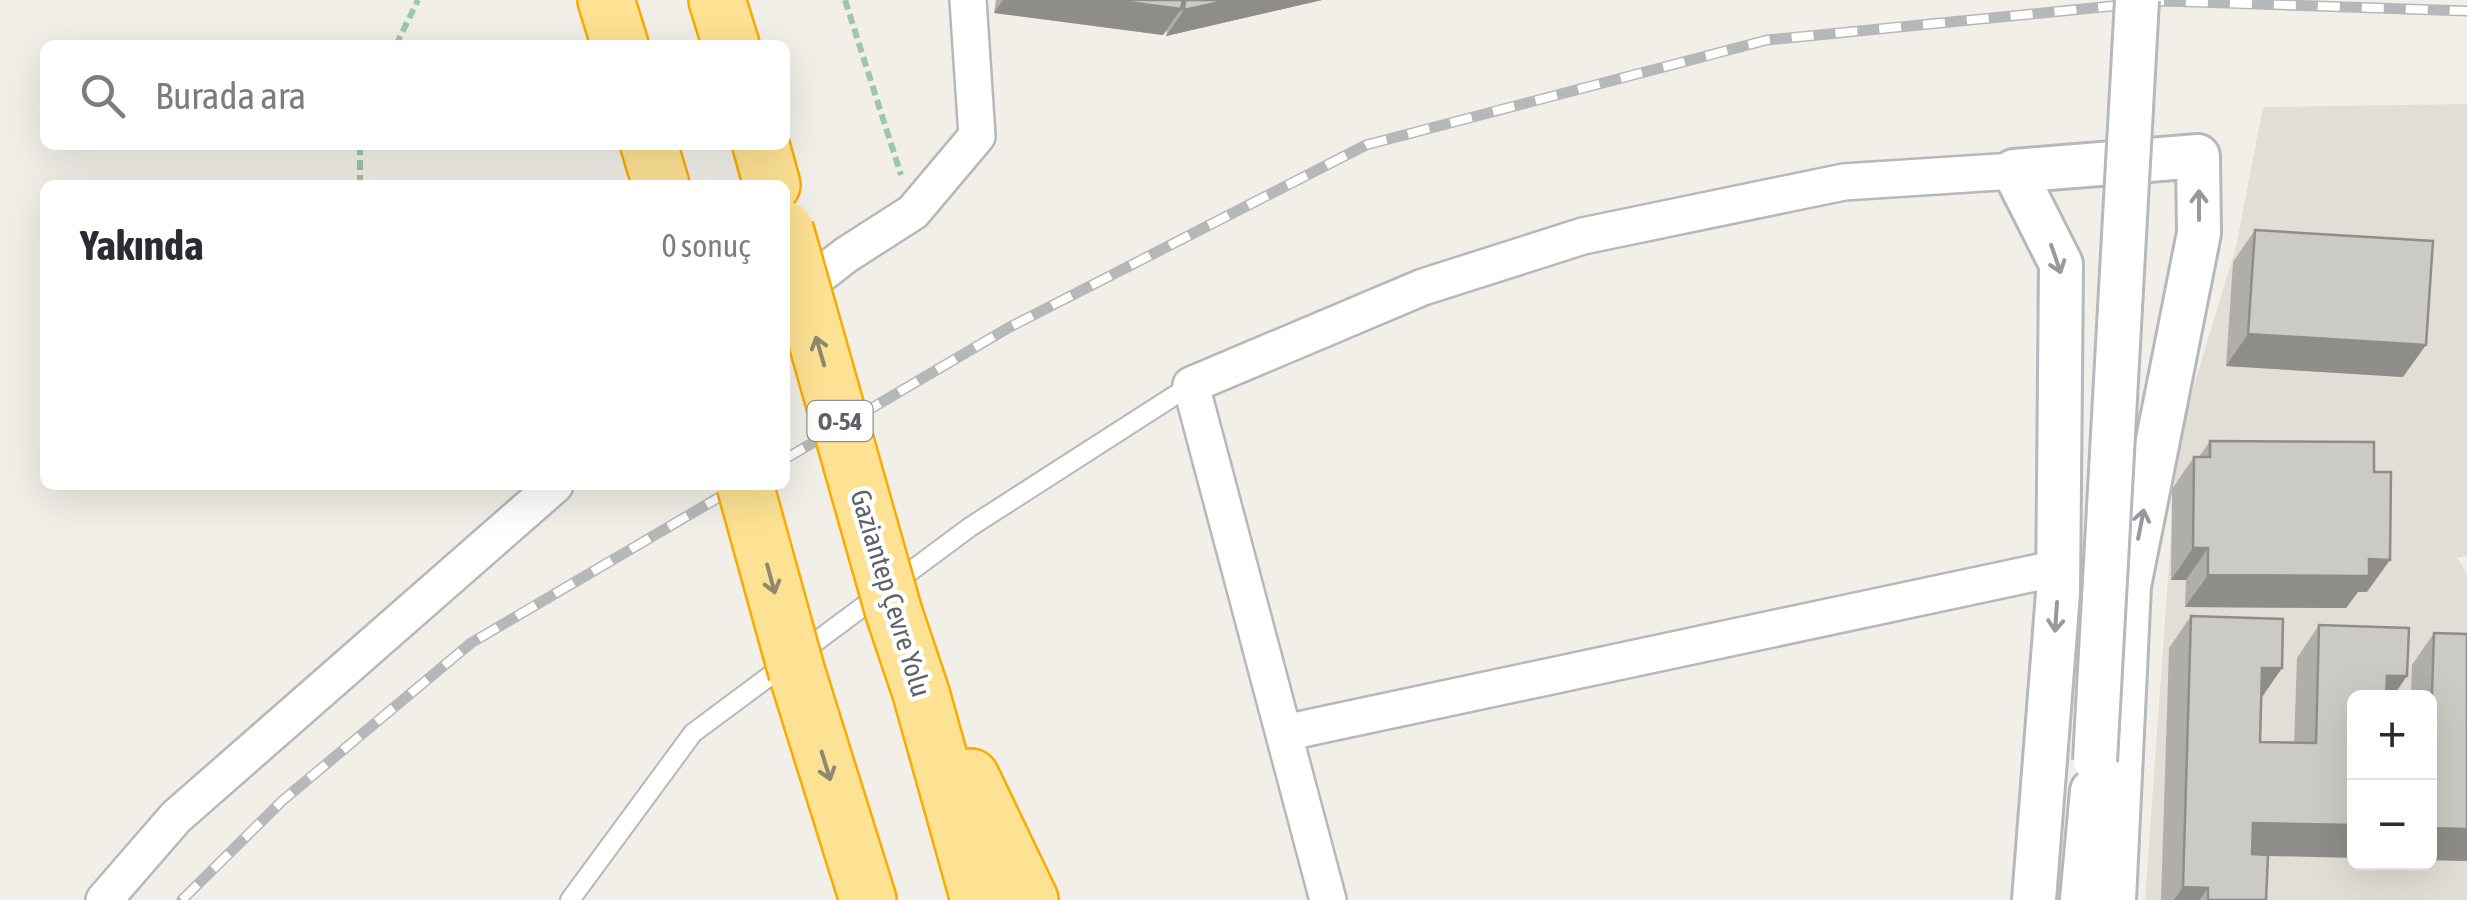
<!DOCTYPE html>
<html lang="tr">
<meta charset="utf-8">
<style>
body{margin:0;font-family:"Asap Condensed",sans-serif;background:#f7f7f7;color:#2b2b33}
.controls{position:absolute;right:30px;bottom:30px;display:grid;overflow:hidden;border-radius:15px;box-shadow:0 10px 40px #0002}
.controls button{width:90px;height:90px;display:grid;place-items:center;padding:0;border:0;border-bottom:2px solid #e1e1e2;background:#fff;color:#2b2b33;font:50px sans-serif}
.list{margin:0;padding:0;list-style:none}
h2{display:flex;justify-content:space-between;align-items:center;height:130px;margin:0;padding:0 40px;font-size:42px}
h2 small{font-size:32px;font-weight:400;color:#7c7c81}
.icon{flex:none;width:55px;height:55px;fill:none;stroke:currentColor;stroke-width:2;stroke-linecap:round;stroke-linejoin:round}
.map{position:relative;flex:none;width:2467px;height:900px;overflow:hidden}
.search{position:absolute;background:#fff;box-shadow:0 10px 40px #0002;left:40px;top:40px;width:750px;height:110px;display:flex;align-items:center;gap:25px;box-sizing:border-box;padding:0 35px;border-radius:15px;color:#7c7c81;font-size:38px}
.panel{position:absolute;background:#fff;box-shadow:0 10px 40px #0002;left:40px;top:180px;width:750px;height:310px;border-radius:15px}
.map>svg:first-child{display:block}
.education{fill:#e1ded6;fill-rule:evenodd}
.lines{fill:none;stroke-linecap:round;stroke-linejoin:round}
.service-casing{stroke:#b5b8bc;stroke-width:22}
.minor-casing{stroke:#b5b8bc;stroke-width:40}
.tertiary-casing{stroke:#b5b8bc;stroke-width:48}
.motorway-casing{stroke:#f9ab00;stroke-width:60}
.path{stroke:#9cc7a9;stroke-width:6;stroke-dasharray:10 5;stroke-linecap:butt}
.service{stroke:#fff;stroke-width:18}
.minor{stroke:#fff;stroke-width:35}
.tertiary{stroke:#fff;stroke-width:42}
.motorway{stroke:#fde293;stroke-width:55}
.rail-casing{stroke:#b6b7b8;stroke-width:11}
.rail{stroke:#fff;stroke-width:8;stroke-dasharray:22;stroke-linecap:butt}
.tertiary-bridge-casing{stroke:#b5b8bc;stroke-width:48;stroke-linecap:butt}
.motorway-bridge-casing{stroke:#f9ab00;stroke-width:60;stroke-linecap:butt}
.tertiary-bridge{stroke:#fff;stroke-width:42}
.motorway-bridge{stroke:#fde293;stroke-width:55}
.wall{fill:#afaea9}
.shaded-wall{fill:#8f8d8a}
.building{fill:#cccac5;stroke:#8f8d8a;stroke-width:2.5}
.oneway{stroke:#979a9d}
.oneway2{stroke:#8e8975}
.labels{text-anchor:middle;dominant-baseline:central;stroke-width:9;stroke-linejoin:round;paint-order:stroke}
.shield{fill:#fff;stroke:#8f9295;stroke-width:2.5}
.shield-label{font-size:25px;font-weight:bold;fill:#5f6368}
.street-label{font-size:28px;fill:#5f6368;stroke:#fff}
</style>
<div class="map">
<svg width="2467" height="900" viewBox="0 0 2467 900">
<rect width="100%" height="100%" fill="#f1efe8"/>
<path class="education" d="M2467,104V556L2457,558L2467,574V900H2145L2178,438L2236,247L2263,107ZM2354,698H2430V862H2354Z"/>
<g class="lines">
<g class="service-casing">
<path id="service" d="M570,900L693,733L970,527L1191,385"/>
</g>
<g class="minor-casing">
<path id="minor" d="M788,300L846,255L913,212L977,136L968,0
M1284,733L2058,568
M104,900L176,817L555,485
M1328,900L1191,385L1423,287L1583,236L1844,182L2014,171"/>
</g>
<g class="tertiary-casing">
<path id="tertiary" d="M2034,900L2058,593L2061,264L2014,171L2198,156L2199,233L2129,586L2114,900
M2082,900L2092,791"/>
</g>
<g class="motorway-casing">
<path id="motorway" d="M606,0L620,45
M717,0L731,45
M649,145L661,185
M761,145L772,185
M894,613L921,693L979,900
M797,673L868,900
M971,777L1030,900"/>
</g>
<path class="path" d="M845,0L901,175
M396,45L418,0
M360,185V145"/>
<use href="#service" class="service"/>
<use href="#minor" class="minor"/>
<use href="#tertiary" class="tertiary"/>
<use href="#motorway" class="motorway"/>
<g class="rail-casing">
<path id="rail" d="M785,459L1008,328L1366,145L1767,40L2164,1L2467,11
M182,900L282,801L471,643L740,485"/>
</g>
<use href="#rail" class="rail"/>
<g class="tertiary-bridge-casing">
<path id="tertiary-bridge" d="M2095,761L2137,0"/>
</g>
<g class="motorway-bridge-casing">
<path id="motorway-bridge" d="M785,229L894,613
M745,485L797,673"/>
</g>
<use href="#tertiary-bridge" class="tertiary-bridge"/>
<use href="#motorway-bridge" class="motorway-bridge"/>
</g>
<path class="wall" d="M996,0H1322L1166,36L1167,30L1163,35L994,13Z
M2255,230L2403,377L2226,366L2233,262Z
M2210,441L2367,592H2358L2346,608L2185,607L2186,580H2171L2172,489L2194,457H2199Z
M2191,616L2282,668L2261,697L2260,742L2294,743L2297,658L2319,625L2409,628L2268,856L2266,900H2161L2169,648Z
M2434,633L2467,634V861L2430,860V698H2411L2412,665Z"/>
<path class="shaded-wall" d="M1003,0H1112L1181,9L1163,35L994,13Z
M1229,0H1322L1166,36L1184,10Z
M2248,334L2426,345L2403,377L2226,366Z
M2193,548H2208L2186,580H2171Z
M2369,559L2390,560L2367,592H2358L2346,608L2185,607L2208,575Z
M2262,668H2282L2260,700Z
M2387,676H2407L2392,698H2372Z
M2253,823L2354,825V858L2231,855Z
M2430,828L2467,829V861L2430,860Z
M2183,887L2208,888L2200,900H2174Z"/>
<path class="building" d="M1112,0H1183L1181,9Z
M1185,0H1229L1184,10Z
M2255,230L2433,241L2426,345L2248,334Z
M2210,441L2374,442V472H2391L2390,560L2369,559V576L2208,575V548H2193L2194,457H2210Z
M2191,616L2283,619L2282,668H2262L2260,742L2316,743L2319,625L2409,628L2407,676H2387L2386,698H2354V825L2253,823L2252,854L2268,855L2266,900H2208V888L2183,887Z
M2434,633L2467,634V829L2430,828V752Z"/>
<defs><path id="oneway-shaft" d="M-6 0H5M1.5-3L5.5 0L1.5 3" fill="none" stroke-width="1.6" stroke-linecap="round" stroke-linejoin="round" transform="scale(2.5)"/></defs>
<g class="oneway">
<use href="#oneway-shaft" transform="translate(2199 205) rotate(-90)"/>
<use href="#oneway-shaft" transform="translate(2056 259) rotate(71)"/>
<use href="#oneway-shaft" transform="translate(2141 524) rotate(-79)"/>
<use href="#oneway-shaft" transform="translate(2056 617) rotate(94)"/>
</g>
<g class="oneway2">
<use href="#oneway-shaft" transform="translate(820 351) rotate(-106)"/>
<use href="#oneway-shaft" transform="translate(771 579) rotate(75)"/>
<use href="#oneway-shaft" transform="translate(826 766) rotate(73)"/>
</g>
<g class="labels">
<rect class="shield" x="807.5" y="401" width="65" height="40" rx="8"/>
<g class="shield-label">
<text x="840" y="421">O-54</text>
</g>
<g class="street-label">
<text transform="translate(891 593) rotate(73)">Gaziantep Çevre Yolu</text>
</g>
</g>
</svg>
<div class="controls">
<button>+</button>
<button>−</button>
</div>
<div class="search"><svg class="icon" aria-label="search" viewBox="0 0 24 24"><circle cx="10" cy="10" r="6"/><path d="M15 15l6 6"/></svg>Burada ara</div>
<section class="panel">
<h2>Yakında<small>0 sonuç</small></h2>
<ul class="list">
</ul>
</section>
</div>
